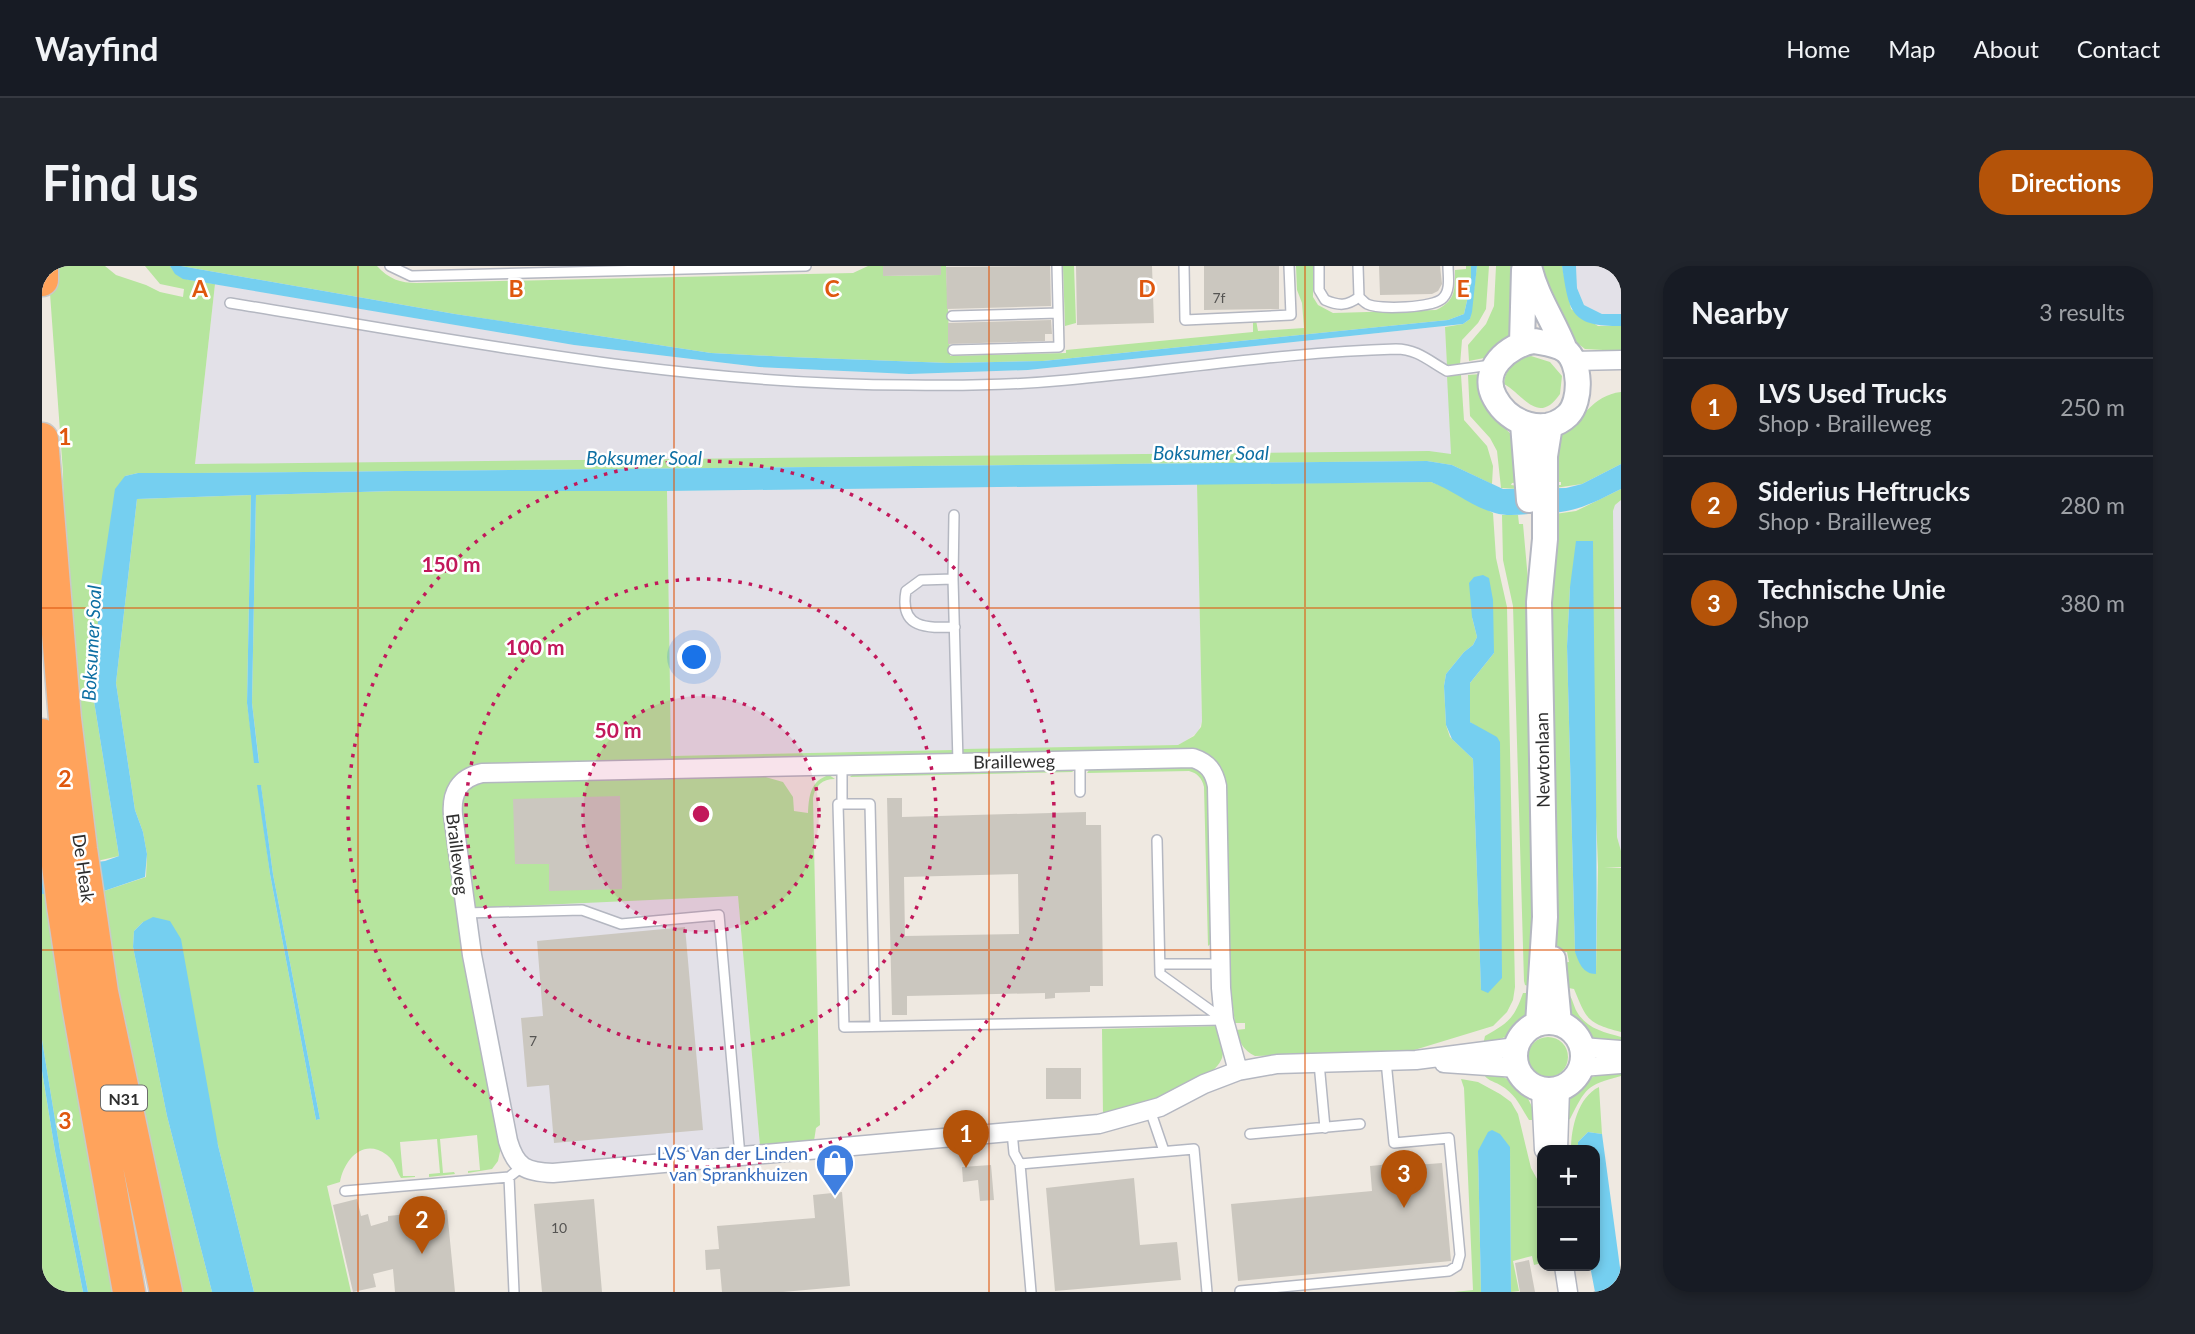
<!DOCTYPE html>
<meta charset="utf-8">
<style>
body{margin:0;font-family:Lato,sans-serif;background:#20242c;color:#f1f3f6}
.controls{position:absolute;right:21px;bottom:21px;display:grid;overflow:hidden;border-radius:14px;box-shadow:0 4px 10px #0003}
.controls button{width:63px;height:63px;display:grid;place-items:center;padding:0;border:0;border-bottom:2px solid #363941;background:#171b24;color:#f1f3f6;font:35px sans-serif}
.you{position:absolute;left:653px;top:392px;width:24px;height:24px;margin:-18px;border:5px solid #fff;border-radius:50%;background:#1a73e8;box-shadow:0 0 0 10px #1a73e833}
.badge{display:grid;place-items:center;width:46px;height:46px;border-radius:50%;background:#b45309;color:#fff;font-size:23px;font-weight:700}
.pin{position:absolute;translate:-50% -58px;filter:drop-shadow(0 2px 4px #0008)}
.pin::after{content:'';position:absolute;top:37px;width:24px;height:21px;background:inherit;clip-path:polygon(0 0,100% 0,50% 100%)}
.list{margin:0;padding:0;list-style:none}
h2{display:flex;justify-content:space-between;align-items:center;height:91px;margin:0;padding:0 28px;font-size:30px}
h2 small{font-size:23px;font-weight:400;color:#9ea1a6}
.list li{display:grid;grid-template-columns:46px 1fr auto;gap:21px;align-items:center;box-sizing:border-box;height:98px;padding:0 28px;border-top:2px solid #363941}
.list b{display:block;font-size:26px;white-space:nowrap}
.list p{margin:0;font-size:23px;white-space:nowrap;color:#9ea1a6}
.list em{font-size:23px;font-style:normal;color:#9ea1a6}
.map{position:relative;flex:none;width:1579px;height:1026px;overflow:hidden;border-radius:28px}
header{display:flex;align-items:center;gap:42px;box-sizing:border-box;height:98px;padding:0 35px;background:#171b24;border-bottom:2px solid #363941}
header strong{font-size:33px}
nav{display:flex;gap:38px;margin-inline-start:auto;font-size:24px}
.intro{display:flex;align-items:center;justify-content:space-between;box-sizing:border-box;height:168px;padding:0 42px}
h1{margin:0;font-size:49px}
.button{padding:18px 32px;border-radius:28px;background:#b45309;color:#fff;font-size:24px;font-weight:700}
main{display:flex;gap:42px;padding:0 42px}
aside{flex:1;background:#171b24;border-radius:28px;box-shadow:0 4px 10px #0003}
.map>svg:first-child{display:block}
.industrial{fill:#e3e1e8}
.green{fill:#b6e59e;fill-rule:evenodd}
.water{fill:#75cff0}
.building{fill:#cbc7bf;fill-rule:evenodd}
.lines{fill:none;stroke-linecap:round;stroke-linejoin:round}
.lane-casing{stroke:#b4b7c1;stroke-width:12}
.street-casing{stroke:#b4b7c1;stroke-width:21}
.secondary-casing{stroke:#b4b7c1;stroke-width:28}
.highway-casing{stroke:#c9c9c9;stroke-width:35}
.lane{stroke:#fff;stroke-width:9}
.street{stroke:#fff;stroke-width:18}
.secondary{stroke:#fff;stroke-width:24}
.highway{stroke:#ffa35c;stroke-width:32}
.grid{fill:none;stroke:#df570e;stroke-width:2;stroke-opacity:0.55}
.ring{fill:none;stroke:#c2185b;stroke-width:3.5;stroke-dasharray:3.5 7}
.labels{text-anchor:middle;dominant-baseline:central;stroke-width:5;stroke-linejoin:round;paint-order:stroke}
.number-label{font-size:14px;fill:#555452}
.shield{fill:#fff;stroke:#6d6d6d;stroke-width:2}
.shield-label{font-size:16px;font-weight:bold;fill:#2e2e2e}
.street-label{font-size:18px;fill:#2e2e2e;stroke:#fff}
.shop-label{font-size:18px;fill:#366cbe;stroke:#fff;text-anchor:end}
.water-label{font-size:19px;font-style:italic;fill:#0d6fa3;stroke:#fff}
.grid-label{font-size:23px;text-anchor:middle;font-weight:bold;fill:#df570e;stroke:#fff;stroke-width:5;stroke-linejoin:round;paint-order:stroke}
.centre{fill:#c2185b;stroke:#fff;stroke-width:3.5}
.ring-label{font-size:21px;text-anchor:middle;font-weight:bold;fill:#c2185b;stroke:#fff;stroke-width:5;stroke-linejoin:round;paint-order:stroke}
</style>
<header>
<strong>Wayfind</strong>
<nav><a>Home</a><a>Map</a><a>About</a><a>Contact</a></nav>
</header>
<div class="intro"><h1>Find us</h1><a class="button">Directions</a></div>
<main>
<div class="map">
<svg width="1579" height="1026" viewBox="0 0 1579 1026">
<rect width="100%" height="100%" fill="#efe9e1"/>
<path class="industrial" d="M1534,0H1579V48H1560L1542,39L1535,22Z
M173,18L532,79L717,101L867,108L986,104L1403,60L1410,199L1385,195L152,207Z
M1155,218L1160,455L1156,466L1142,476L1136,479L628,490L625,225Z
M1579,234V585L1575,571L1571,245L1573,239Z
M696,629L718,880L494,900L477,886L438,687L431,642Z"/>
<path class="green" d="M6,0H63L74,9L104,19L118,26L141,31L142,23L118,18L103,0H128C138,16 155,15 173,18L153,198L1387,185L1409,188L1405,110L1419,109L1422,154L1445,180L1451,200L1450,218L1410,199L1385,195L151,207H96L83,210L51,429L77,590L55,595L23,339L21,207Z
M139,0H335C347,13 358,17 375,17L811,7L826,0H841V10L898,9L899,0H904L908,90L1024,87V84L1211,66V55L1214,54L1216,65L1262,62L1260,37L1255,24L1254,0H1271V31L1276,39L1291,47L1394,44C1414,35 1413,23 1413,4L1424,3V0H1429V17L1422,48L1406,54L1001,95L907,97L747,91L669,87L413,48Z
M1021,0H1032L1034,57L1023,60Z
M1435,0H1447L1444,43L1436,57L1420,74L1418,99L1405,100L1403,61L1421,58L1428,53Z
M1454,0H1474L1470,69L1442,92L1427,95L1426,79L1444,58L1452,40Z
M1493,0H1520L1529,43L1556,60H1579V85L1543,83L1531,74Z
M1489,90L1508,96L1520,110L1518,128C1496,160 1482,129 1462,118C1463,102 1473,93 1489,90Z
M1439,108L1443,138L1449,149L1473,172L1479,216L1470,217L1469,219L1476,220V223L1459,222L1455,185L1448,172L1428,150L1426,109Z
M1579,126V198L1540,218L1513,222L1512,219H1519V216H1509L1516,171C1540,155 1550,129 1579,126Z
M1389,216L1403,221L1451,247L1454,292L1465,341L1473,721L1471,734L1465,746L1451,760L1369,785L1213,790C1201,784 1198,777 1194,764L1203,763V757H1193L1188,720L1183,524L1156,485L1146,483L921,488V483L1136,479L1152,470L1159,461L1160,455L1155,218ZM1430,351L1452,387L1428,417V456L1438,463L1439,724L1431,493L1408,471L1404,459L1402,420L1404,408L1422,386L1431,379L1435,371Z
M1579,223V234L1573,239L1571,245L1575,571L1579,585V601H1562L1579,602V766C1545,757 1545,754 1532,723L1521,721L1517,697L1527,696L1525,686L1516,687L1512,653L1504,332L1513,248L1534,245ZM1528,321L1552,499L1556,601L1554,708L1533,686L1525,380Z
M352,225H625L629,490L911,484V488L438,499C410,504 400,524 402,551L422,691L459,881L456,895L450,903L426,907V905L438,904L435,869L398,873L401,907L412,906L413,908L387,911V908L398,907L395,873L358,876L361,910H373V911L359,912C354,904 353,895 345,889C321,871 302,894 298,916L285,920L309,1026H212L176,879L101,656L92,665L91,681L125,850L170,1026H138L94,850L59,626L104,611L105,588L101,566L93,544L74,417L95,233L209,229L205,437L213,497L217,496L210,437L214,229ZM216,519L219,520L231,608L278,853L274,854L228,608Z
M1460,249H1476L1477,258H1481L1487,325L1495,687L1489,721L1483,719L1482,715L1471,340L1461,294Z
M1147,500C1158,504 1164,510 1166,521L1171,676L1166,680L1162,521C1160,512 1155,507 1147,505L1045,507L1049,501Z
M1027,501L1031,506L808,511L812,507Z
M787,509L793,513C780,513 773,520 771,532L778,859L774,862L772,875L718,880L696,630L431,642L418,535C423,523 428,519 441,516L720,510L741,516L751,531L752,545L766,547C767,530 768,515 787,509Z
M4,627L75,1026H46L18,884L0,774V628Z
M1525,726C1531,732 1531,739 1535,746C1545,763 1562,766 1579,771V777C1560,775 1534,771 1527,749C1525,742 1526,733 1525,726Z
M1481,727H1492L1486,752L1481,757L1466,770L1441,779L1443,770C1466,757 1472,753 1481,727Z
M1176,760C1178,770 1183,782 1180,792C1170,820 1088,842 1061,850L1060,763Z
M1486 791a20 20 0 1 1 40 0a20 20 0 1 1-40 0Z
M1579,804V810C1544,819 1544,822 1528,853L1524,855C1527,816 1544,810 1579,804Z
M0,805L13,885L41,1026H0Z
M1441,807C1470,808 1488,826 1494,854H1487C1478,840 1474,828 1458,819C1451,815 1444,814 1441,807Z
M1419,813L1436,816L1458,828L1469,836L1476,848L1489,902L1500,922V997L1492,999L1490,990L1471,995L1477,1025L1469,1026L1468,881L1436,885L1439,1026H1412L1431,1024L1422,822Z
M1557,821L1560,868L1546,866L1536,876V884H1529C1529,862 1536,831 1557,821Z"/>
<path class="water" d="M128,0H139L413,48L597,76L669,87L747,91L907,97L1001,95L1406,54L1422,48L1429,17V0H1435L1430,46L1428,53L1421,58L986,104L867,108L717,101L532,79L141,13L133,8Z
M1520,0H1534L1535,22L1542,39L1560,48H1579V60C1528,61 1527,45 1520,0Z
M1385,195L1410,199L1461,223L1524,222L1540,218L1579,198V223C1541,242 1529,248 1486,248C1475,249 1463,250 1453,247C1430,241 1411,224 1389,216L625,225H352L214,229L210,437L217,497H212L205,437L209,229L95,233L74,417L93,544L101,566L105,588L103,611L59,626L0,628V603L63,595L77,590L51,429L58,324L73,223L83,210L96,207H151Z
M1534,275H1551C1552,419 1556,564 1554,708C1541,708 1537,697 1533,686L1525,380L1528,321Z
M1441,309L1447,312L1451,334L1452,387L1428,417V456L1455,471L1458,476L1460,712L1446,727L1439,724L1431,493L1410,473L1404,459L1402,420L1404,408L1422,386L1431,379L1435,371L1430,351L1427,317L1432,311Z
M215,519H219L231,608L278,853L274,854L228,608Z
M111,651L128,655L139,673L176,879L212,1026H170L125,850L91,681L92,665L101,656Z
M0,774L18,884L46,1026H41L13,885L0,805Z
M1450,864L1458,868L1468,881L1469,1026H1439L1436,885L1446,866Z
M1546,866L1560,868L1579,1009V1026H1553L1548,1000H1553V884H1536V876Z"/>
<path class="building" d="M841,0H899V9L841,10Z
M1008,0L1009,40L905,43L904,1Z
M1034,0H1110L1112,57L1035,59Z
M1162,0H1237V43L1162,44Z
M1337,0H1398L1400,18L1396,25L1390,28L1338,29Z
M1009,54L1010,68H1003V75L906,78V57Z
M578,530L580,623L507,625V598H473L471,533Z
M845,532H860V551L1044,546V559H1059L1061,720H1048V726L1013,727V732L1003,733V727L865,730V749H850ZM976,608L977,668L863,670L862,611Z
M643,661L661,864L512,877L507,819L485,821L479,752L501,750L495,675Z
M1004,802H1039V833H1004Z
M1400,897L1409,995L1196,1015L1189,938L1330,925L1328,900L1349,898V901Z
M949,899L952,934L938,935L936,914L921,916L920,901Z
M1092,912L1098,979L1135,976L1139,1014L1013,1025L1004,922Z
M800,926L808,1020L741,1026H680L678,1003L664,1004L663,984L677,983L675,960L773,952L771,929Z
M315,933L319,950L326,948L329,960L346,955V950L405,944L413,1026H353L351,1003L331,1008L334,1021L311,1026L291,939Z
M552,933L560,1026H500L492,938Z
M1487,994L1493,1026H1478L1473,997Z"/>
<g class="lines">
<g class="lane-casing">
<path id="lane" d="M348,0L369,10L764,0
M1142,0L1143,54L1249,49L1247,0
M1277,0V24L1283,34C1297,40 1305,40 1317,31
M1316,0L1317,31C1318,32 1324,38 1325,38C1337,44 1392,42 1401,32C1409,24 1406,10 1406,0
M188,37C412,73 637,119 866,119C919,120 973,119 1025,114C1135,104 1244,86 1354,83C1375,83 1387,95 1405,105L1449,99
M910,50L1016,47
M911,84L1017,81L1015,0
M912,249L911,313L916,496
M911,313L879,314L864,325C857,363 885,362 913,361
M1038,494V526
M800,500V538H796L802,761L1182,754
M800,538H828L833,760
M1115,574L1118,708L1182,754
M424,647L540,644L579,658L677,649L698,890
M1118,698H1179
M1277,797L1283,862
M1108,844L1122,885
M970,866L972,887L978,898L989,1026
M1208,868L1318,858
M978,898L1152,883L1165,1026
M467,911L472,1026
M303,925L467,911L480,901
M1198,1025L1407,1005L1415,1000L1418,989L1407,872L1352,877L1344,795"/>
</g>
<g class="street-casing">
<path id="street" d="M1531,95L1579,94
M1540,781L1579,784
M1402,797L1475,802
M1540,801L1579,798
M1196,805L1182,754L1179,722L1175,520C1172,505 1166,497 1151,492L440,507C417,512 409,527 411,549L430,689L466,875C474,902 484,906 511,907L1057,858L1118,841L1162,818L1196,805L1235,798L1374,794L1474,781
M1499,824L1502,884
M1516,884L1518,823
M1522,1000L1526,1026"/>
</g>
<g class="secondary-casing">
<path id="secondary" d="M1487,0C1494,31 1512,55 1523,84
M1492,75C1501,77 1514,78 1523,84C1539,96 1540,135 1526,149C1503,171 1467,158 1453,132C1437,104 1466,79 1492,75Z
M1480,77L1482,4
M1481,158L1487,234
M1511,693L1517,757
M1473 790a34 34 0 1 1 68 0a34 34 0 1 1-68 0Z
M1496,758L1503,651L1497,336L1503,273V190L1508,159"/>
</g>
<g class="highway-casing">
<path id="highway" d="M0,14V0
M0,173L23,453L39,583L60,726L124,1026
M0,469L21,640L36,739L87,1026"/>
</g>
<use href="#lane" class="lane"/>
<use href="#street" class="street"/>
<use href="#secondary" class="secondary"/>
<use href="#highway" class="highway"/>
</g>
<path class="grid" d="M316,0V1026M632,0V1026M947,0V1026M1263,0V1026M0,342H1579M0,684H1579"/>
<circle cx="659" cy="548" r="118" fill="#c2185b" fill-opacity=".12"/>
<g class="ring">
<circle cx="659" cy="548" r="118"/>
<circle cx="659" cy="548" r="235"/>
<circle cx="659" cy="548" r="353"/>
</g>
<defs>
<g id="shop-pin" transform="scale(2.0125)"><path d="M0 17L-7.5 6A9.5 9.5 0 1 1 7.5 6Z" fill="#3f7fe0" stroke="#fff"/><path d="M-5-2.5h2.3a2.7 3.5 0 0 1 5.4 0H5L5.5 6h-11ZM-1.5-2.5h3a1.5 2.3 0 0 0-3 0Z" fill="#fff"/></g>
</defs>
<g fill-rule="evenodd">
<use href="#shop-pin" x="793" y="897"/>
</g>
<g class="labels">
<g class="number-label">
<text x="1177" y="31">7f</text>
<text x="491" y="774">7</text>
<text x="517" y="961">10</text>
</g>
<rect class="shield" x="59" y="819.5" width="46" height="25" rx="5"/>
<g class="shield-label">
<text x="82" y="832">N31</text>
</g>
<g class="street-label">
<text transform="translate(1500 494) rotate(-91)">Newtonlaan</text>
<text transform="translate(972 495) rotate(-1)">Brailleweg</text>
<text transform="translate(416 588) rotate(83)">Brailleweg</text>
<text transform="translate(42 602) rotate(82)">De Heak</text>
</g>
<g class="shop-label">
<text x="766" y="887">LVS Van der Linden<tspan x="766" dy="21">van Sprankhuizen</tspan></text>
</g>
<g class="water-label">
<text x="1169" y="186">Boksumer Soal</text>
<text x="602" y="191">Boksumer Soal</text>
<text transform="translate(49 377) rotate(-87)">Boksumer Soal</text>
</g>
</g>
<g class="grid-label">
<text x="158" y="31">A</text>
<text x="474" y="31">B</text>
<text x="790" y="31">C</text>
<text x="1105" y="31">D</text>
<text x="1421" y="31">E</text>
<text x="23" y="179">1</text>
<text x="23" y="521">2</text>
<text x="23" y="863">3</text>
</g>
<circle cx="659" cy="548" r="10" class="centre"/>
<g class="ring-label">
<text x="409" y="306">150 m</text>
<text x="493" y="389">100 m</text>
<text x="576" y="472">50 m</text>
</g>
</svg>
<div class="controls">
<button>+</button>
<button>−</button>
</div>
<div class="you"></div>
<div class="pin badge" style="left:924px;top:902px">1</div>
<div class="pin badge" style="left:380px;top:988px">2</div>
<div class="pin badge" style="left:1362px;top:942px">3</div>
</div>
<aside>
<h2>Nearby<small>3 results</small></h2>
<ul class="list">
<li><span class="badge">1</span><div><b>LVS Used Trucks</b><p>Shop · Brailleweg</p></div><em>250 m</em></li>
<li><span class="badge">2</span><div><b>Siderius Heftrucks</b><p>Shop · Brailleweg</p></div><em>280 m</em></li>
<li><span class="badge">3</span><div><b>Technische Unie</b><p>Shop</p></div><em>380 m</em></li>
</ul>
</aside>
</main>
